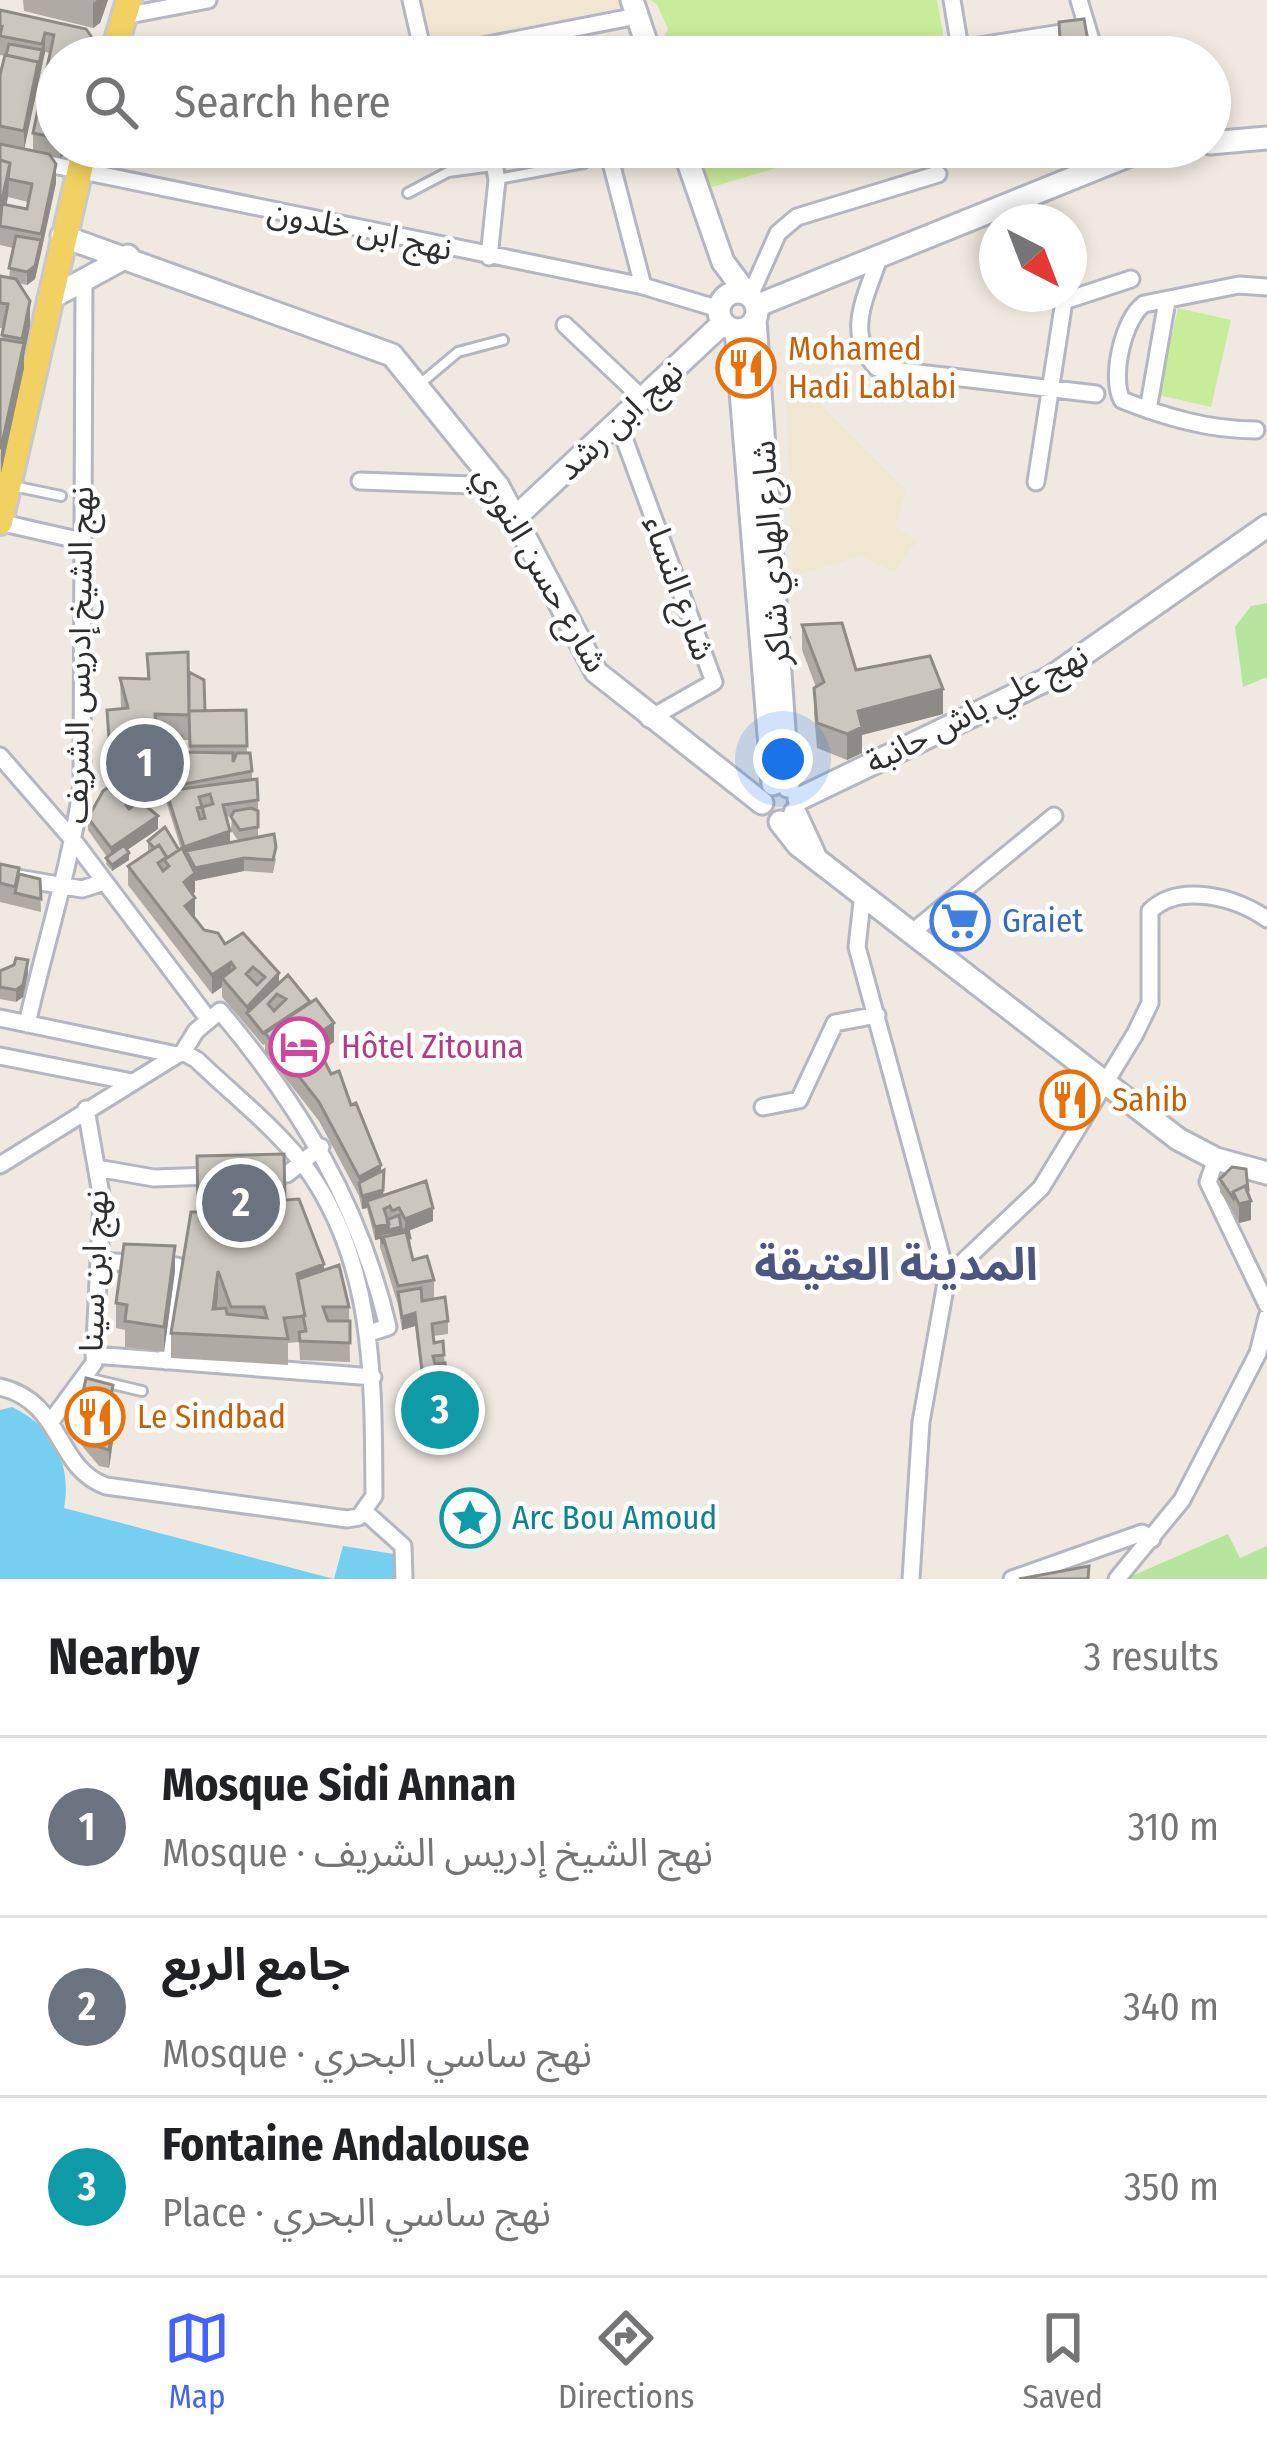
<!DOCTYPE html>
<meta charset="utf-8">
<style>
body{margin:0;font-family:"Fira Sans Condensed","Noto Sans Arabic",sans-serif;background:#f6f6f6;color:#202124}
.compass{position:absolute;left:979px;top:204px;width:108px;height:108px;border-radius:50%;background:#fff;box-shadow:0 6px 18px #0003;rotate:138deg}
.you{position:absolute;left:783px;top:759px;width:42px;height:42px;margin:-30px;border:9px solid #fff;border-radius:50%;background:#1a73e8;box-shadow:0 0 0 18px #1a73e833}
.badge{display:grid;place-items:center;width:78px;height:78px;border-radius:50%;background:#4264fb;color:#fff;font-size:39px;font-weight:700}
.pin{position:absolute;translate:-50% -50%;border:6px solid #fff;box-shadow:0 3px 12px #0006}
.list{margin:0;padding:0;list-style:none}
h2{display:flex;justify-content:space-between;align-items:center;height:156px;margin:0;padding:0 48px;font-size:51px}
h2 small{font-size:39px;font-weight:400;color:#757577}
.list li{display:grid;grid-template-columns:78px 1fr auto;gap:36px;align-items:center;box-sizing:border-box;height:180px;padding:0 48px;border-top:3px solid #e0e0e0}
.list b{display:block;font-size:45px;white-space:nowrap}
.list p{margin:0;font-size:39px;white-space:nowrap;color:#757577}
.list em{font-size:39px;font-style:normal;color:#757577}
.icon{flex:none;width:66px;height:66px;fill:none;stroke:currentColor;stroke-width:2;stroke-linecap:round;stroke-linejoin:round}
.map{position:relative;flex:none;width:1267px;height:1579px;overflow:hidden}
.search{position:absolute;background:#fff;box-shadow:0 6px 18px #0003;left:36px;right:36px;top:36px;height:132px;display:flex;align-items:center;gap:30px;box-sizing:border-box;padding:0 42px;border-radius:66px;color:#757577;font-size:45px}
.sheet{height:696px;background:#fff}
nav{display:flex;justify-content:space-around;align-items:center;box-sizing:border-box;height:168px;border-top:3px solid #e0e0e0;background:#fff;font-size:33px;color:#757577}
nav a{display:grid;justify-items:center;gap:6px}
nav .on{color:#4264fb}
.map>svg:first-child{display:block}
.education{fill:#f0e6d1}
.green{fill:#b6e59e}
.pitch{fill:#c9ec9a}
.water{fill:#75cff0}
.lines{fill:none;stroke-linecap:round;stroke-linejoin:round}
.lane-casing{stroke:#b4b7c1;stroke-width:14}
.street-casing{stroke:#b4b7c1;stroke-width:21}
.secondary-casing{stroke:#b4b7c1;stroke-width:27}
.primary-casing{stroke:#c9c9c9;stroke-width:30}
.lane{stroke:#fff;stroke-width:8}
.street{stroke:#fff;stroke-width:15}
.secondary{stroke:#fff;stroke-width:21}
.primary{stroke:#f2d163;stroke-width:24}
.wall{fill:#afaba4;fill-rule:evenodd}
.shaded-wall{fill:#8e8b86}
.building{fill:#cbc7bf;stroke:#8e8b86;stroke-width:3;fill-rule:evenodd}
.labels{text-anchor:middle;dominant-baseline:central;stroke-width:9;stroke-linejoin:round;paint-order:stroke}
.street-label{font-size:33px;fill:#2e2e2e;stroke:#fff}
.food-label{font-size:33px;fill:#c56008;stroke:#fff;text-anchor:start}
.shop-label{font-size:33px;fill:#366cbe;stroke:#fff;text-anchor:start}
.hotel-label{font-size:33px;fill:#b23c85;stroke:#fff;text-anchor:start}
.culture-label{font-size:33px;fill:#0d838f;stroke:#fff;text-anchor:start}
.district-label{font-size:45px;font-weight:bold;fill:#4d5680;stroke:#fff}
</style>
<div class="map">
<svg width="1267" height="1579" viewBox="0 0 1267 1579">
<rect width="100%" height="100%" fill="#efe9e1"/>
<path class="education" d="M415,0H617L620,8L425,47Z
M785,369L906,491L895,527L917,541L894,572L861,556L793,576Z"/>
<path class="green" d="M1267,603V677L1243,687L1235,627L1251,606Z
M1228,1534L1240,1558L1267,1546V1579H1125Z"/>
<path class="pitch" d="M650,0H937L947,57H663L659,47L668,29L657,4Z
M694,147H846L709,188Z
M1178,308L1231,320L1211,407L1158,395Z"/>
<path class="water" d="M12,1407C54,1427 72,1465 64,1508L334,1579L343,1546L394,1554V1579H0V1410Z"/>
<g class="lines">
<g class="lane-casing">
<path id="lane" d="M498,179L584,163
M408,193L448,172L493,166
M421,383L458,352L503,340
M13,486L61,496
M87,1378L142,1391"/>
</g>
<g class="street-casing">
<path id="street" d="M411,0L424,57
M952,0L961,54
M1079,0L1096,57
M124,16L208,0
M960,49L1087,29
M427,57L637,16
M607,147L643,286
M0,154L643,286L719,309
M489,257L497,180L491,147
M879,258C866,297 844,334 877,368L1096,394
M750,296L778,233L797,217L938,174
M565,325L643,399
M1148,410L1167,301
M618,422L714,682L649,719
M1256,430C1209,430 1165,417 1122,400C1110,378 1123,319 1144,304L1239,285L1267,287
M360,481L498,486
M1036,482L1064,301L1131,279
M3,523L82,541
M0,756L74,841L209,1020
M0,875L82,889L104,882
M863,893L857,947L947,1277L921,1422L911,1579
M910,934L1054,816
M0,1018L177,1055
M27,1024C45,944 71,865 82,784L84,279
M183,1052L196,1031L220,1011C301,1107 359,1204 388,1327L369,1333
M0,1056L132,1082
M763,1107L799,1100L835,1023L877,1015
M1216,1159L1208,1182L1267,1305
M0,1165L177,1055L183,1052L197,1060C233,1095 280,1131 309,1172C376,1268 373,1384 374,1496L359,1517L347,1519L106,1486C54,1467 64,1402 0,1387
M97,1168L154,1178L212,1176
M266,1175L287,1174L321,1147
M99,1261L177,1266L166,1361
M947,1277L1041,1188L1135,1034L1150,1003V911C1179,882 1236,897 1267,919
M94,1355L373,1377
M52,1420L94,1363L102,1200L86,1109
M364,1511L403,1546L404,1579
M1012,1579L1142,1533L1152,1539
M1117,1579L1182,1500L1258,1353L1267,1317"/>
</g>
<g class="secondary-casing">
<path id="secondary" d="M632,0L651,57
M1210,143L1267,138
M683,147L723,262L747,294
M62,236L392,355L498,486L596,672L762,803
M719 311a19 19 0 1 1 38 0a19 19 0 1 1-38 0Z
M49,299L128,256
M756,306L1130,155L1181,147
M755,320L788,786
M736,330L773,784
M517,516L723,323
M799,799L1050,678L1267,526
M795,813L814,854
M780,822L798,845L1178,1139L1216,1159L1267,1173"/>
</g>
<g class="primary-casing">
<path id="primary" d="M112,57L129,0
M0,522L85,147"/>
</g>
<use href="#lane" class="lane"/>
<use href="#street" class="street"/>
<use href="#secondary" class="secondary"/>
<use href="#primary" class="primary"/>
</g>
<path class="wall" d="M23,0H108L100,23L93,28L24,11Z
M0,10L86,29L57,57V147H70L69,152L60,158L50,156L56,183L35,279L27,285L18,283L30,326L24,356V368L1,473L0,339H2L4,328H0V276L9,278L13,248L0,245V75L5,56L0,55ZM45,52L50,53L33,133V150L24,149ZM8,197L28,202L27,209L6,205Z
M740,352L752,353L751,376L741,377Z
M802,625L856,670L943,714L862,735V753L847,760L817,748L814,713V688L816,687L802,650Z
M147,654L189,702L205,711L246,710L247,753L252,771V780L258,800V837L276,859L273,873L244,871L195,880V892L193,894L195,917L194,918L204,930L279,983L334,1042L320,1052L351,1105L381,1172L383,1195L433,1221L409,1231L413,1260L434,1280V1299L448,1321V1334L433,1336L434,1343L443,1341L450,1429L428,1431L415,1326L402,1330L398,1305L380,1247V1239L375,1240L367,1208L362,1209L359,1196L319,1121L265,1052V1044L263,1045L222,997V987L212,994L128,885V866L148,853V841L179,850L181,849L166,801L150,803L147,794L142,795V803L158,829L127,850L129,860L112,871L106,864L107,857L88,830V818L114,783L110,778L107,710L121,709L120,678L147,679ZM181,740H189L190,752H181ZM232,816L231,830L238,841L230,842L226,817Z
M0,864L19,874L40,879L41,912L0,902Z
M0,971L28,973L23,997L16,1002L0,999Z
M197,1156L285,1200L324,1270L349,1307L350,1362L300,1360L299,1342L288,1343V1365L171,1358V1333L197,1212Z
M1220,1179L1248,1194L1251,1220L1239,1223L1233,1211L1220,1192Z
M175,1271L164,1352L125,1347V1330L116,1328V1303Z
M86,1378L113,1404L110,1421L113,1441L109,1468L99,1466L77,1440V1421Z"/>
<path class="shaded-wall" d="M97,0H108L100,23L93,28V3Z
M45,33V52L24,150V131Z
M60,147H70L69,152L60,158Z
M10,163L8,197L2,227L0,209Z
M56,164V183L41,253V234Z
M41,240V253L35,279L27,285V272Z
M30,301V326L24,356V368L1,473V448L22,350V339Z
M943,689V714L862,735V753L847,760V734L858,711Z
M134,761V786L125,794V768Z
M142,794V807L126,818V805Z
M158,816V829L111,861V848Z
M230,831V844L186,851L184,859V847Z
M129,853V860L112,871V865Z
M244,858V871L195,881V868Z
M195,873V892L184,901V882Z
M195,898V917L185,925V906Z
M28,960V973L23,997L16,1002V990Z
M231,962V981L222,978V987L212,994V975Z
M279,973V992L247,1013V1007Z
M334,1023V1042L315,1055V1036Z
M381,1165V1184L359,1183V1196V1177Z
M384,1170L383,1203L367,1201V1208L362,1209V1196Z
M1248,1190V1202L1251,1201V1220L1239,1223V1204Z
M433,1208V1221L405,1232V1219Z
M389,1224L401,1227V1233L380,1234V1239L375,1240V1227Z
M175,1246V1271L164,1352V1327Z
M324,1264V1289L300,1298L297,1274Z
M218,1271V1296L213,1334V1309Z
M415,1313V1326L402,1330V1317Z
M113,1385V1404L108,1431V1412Z
M472,1407L469,1434L454,1437V1425Z
M113,1422V1441L109,1468V1450Z"/>
<path class="building" d="M0,10L86,29L91,36L86,57H57V138L33,133L54,35L45,33L42,44L0,36L2,27L0,28Z
M1084,19L1091,57H1061L1059,22Z
M9,44L42,50L38,68V62L6,55Z
M5,55L38,62L24,131L0,126V75Z
M0,144L49,154L56,164L41,234L0,226L2,204L27,209L32,184L8,179L10,163L0,160Z
M0,160L10,163L0,209Z
M16,236L41,240L35,266L27,272L9,268Z
M0,276L16,279L30,301L22,339L2,335L8,304L0,303Z
M0,339L24,343L1,448L0,447Z
M740,352L752,353L751,370L741,371Z
M842,623L856,670L930,656L943,689L858,711L862,727L847,734L817,723L814,688L824,682L802,625Z
M188,652L189,715L155,714L157,737L181,736L180,766L141,770L134,761L125,768L110,753L107,710L128,708L120,678L149,679L147,654Z
M189,672L204,680L205,711H189Z
M246,710L247,746H190L189,711Z
M181,752L233,753V762L237,753H250L252,771L180,785Z
M257,779L258,800L223,805L230,831L184,847L166,791ZM210,794L213,804L202,807L199,797ZM202,807L205,818L200,819L197,808Z
M117,781L122,789L131,785L142,794L126,805L129,809L140,801L158,816L111,848L88,818L103,791Z
M180,785V789L166,791L167,794L150,797L147,788Z
M251,808L258,811V827L240,830L231,817L234,811Z
M165,827L179,850L167,858L159,845L154,848L148,841Z
M274,834L276,847L273,860L244,858L195,868L186,851Z
M124,845L129,853L112,865L106,858Z
M159,845L167,857L158,863L163,871L169,866L164,860L182,848L191,865L195,873L184,882L195,898L185,906L204,930L218,933L225,944L243,933L279,973L247,1007L222,978L235,968L231,962L212,975L128,866ZM253,967L265,977L257,985L246,974Z
M0,864L19,868L15,887L0,883Z
M19,874L40,879L41,899L15,893Z
M16,958L28,960L23,985L16,990L0,987V971L14,965Z
M288,975L310,1002L263,1033L247,1013ZM277,994L286,999L274,1011L268,1004Z
M316,999L334,1023L315,1036L317,1046L331,1074L339,1071L351,1105L356,1103L381,1165L359,1177L319,1102L265,1033Z
M284,1154L285,1200L299,1199L324,1264L297,1274L305,1316L284,1318L288,1339L171,1333L191,1212H215L213,1202H198L197,1156ZM218,1271L231,1307H264L267,1318L227,1314L226,1308L213,1309Z
M1232,1167L1246,1169L1248,1190H1247L1245,1186L1233,1192V1198L1220,1179Z
M384,1170L383,1190L362,1196L359,1183Z
M426,1181L433,1208L405,1219L399,1208L392,1211L390,1206L384,1209L389,1224L375,1227L367,1201Z
M1245,1186L1251,1201L1239,1204L1233,1192Z
M399,1215L401,1227L389,1230L387,1220Z
M408,1229L410,1238H408L406,1232L383,1237V1244L380,1234Z
M406,1232L413,1260L427,1256L434,1280L398,1286L383,1237Z
M124,1244L175,1246L164,1327L125,1321L127,1305L116,1303Z
M339,1265L349,1307H323L328,1321H350V1343L300,1341L299,1332L306,1331L303,1316H305L298,1279Z
M421,1288L422,1301L445,1297L448,1321L432,1324L434,1343L443,1341L444,1355L433,1356L435,1364L445,1363L450,1416L428,1419L415,1313L402,1317L398,1292Z
M86,1378L113,1385L108,1412L93,1408L91,1414L113,1422L109,1450L99,1447L77,1421Z
M454,1406L472,1407L469,1422L454,1425Z
M1089,1566L1088,1579H1019Z"/>
<defs>
<g id="restaurant-ring" transform="scale(3)"><circle r="9.5" fill="#fff" stroke="#e8710a" stroke-width="1.5"/><path d="M-5-6h1v4h1v-4h1v4h1v-4h1v5L-1.5 .5V6h-2V.5L-5-1ZM5-6V6H3V1.5H1.5Q1.5-4 5-6Z" fill="#e8710a"/></g>
<g id="supermarket-ring" transform="scale(3)"><circle r="9.5" fill="#fff" stroke="#3f7fe0" stroke-width="1.5"/><path d="M-6-5.5h2.5l.6 2H6L4.5 2H-2.5L-4.4-4H-6ZM-1.5 3.2a1.3 1.3 0 1 0 .1 0ZM3 3.2a1.3 1.3 0 1 0 .1 0Z" fill="#3f7fe0"/></g>
<g id="hotel-ring" transform="scale(3)"><circle r="9.5" fill="#fff" stroke="#d1479c" stroke-width="1.5"/><path d="M-6-4.5h1.5V1H6V5H4.5V3h-9V5H-6ZM-4 0a1.8 1.8 0 1 1 3.6 0ZM.5 0V-2.5h3Q6-2.5 6 0Z" fill="#d1479c"/></g>
<g id="sight-ring" transform="scale(3)"><circle r="9.5" fill="#fff" stroke="#0f9aa8" stroke-width="1.5"/><path d="M0-6L1.8-2.2L6-1.7L2.9 1.2L3.7 5.4L0 3.3L-3.7 5.4L-2.9 1.2L-6-1.7L-1.8-2.2Z" fill="#0f9aa8"/></g>
</defs>
<g fill-rule="evenodd">
<use href="#restaurant-ring" x="746" y="368"/>
<use href="#supermarket-ring" x="960" y="921"/>
<use href="#hotel-ring" x="299" y="1047"/>
<use href="#restaurant-ring" x="1070" y="1100"/>
<use href="#restaurant-ring" x="95" y="1417"/>
<use href="#sight-ring" x="470" y="1518"/>
</g>
<g class="labels">
<g class="street-label">
<text transform="translate(360 230) rotate(12)">نهج ابن خلدون</text>
<text transform="translate(620 420) rotate(-43)">نهج ابن رشد</text>
<text transform="translate(771 553) rotate(-94)">شارع الهادي شاكر</text>
<text transform="translate(541 569) rotate(60)">شارع حسن النوري</text>
<text transform="translate(679 588) rotate(70)">شارع النساء</text>
<text transform="translate(79 655) rotate(-89)">نهج الشيخ إدريس الشريف</text>
<text transform="translate(977 709) rotate(-27)">نهج علي باش حانبة</text>
<text transform="translate(94 1271) rotate(-88)">نهج ابن سينا</text>
</g>
<g class="food-label">
<text x="788" y="349">Mohamed<tspan x="788" dy="38">Hadi Lablabi</tspan></text>
<text x="1112" y="1100">Sahib</text>
<text x="137" y="1417">Le Sindbad</text>
</g>
<g class="shop-label">
<text x="1002" y="921">Graiet</text>
</g>
<g class="hotel-label">
<text x="341" y="1047">Hôtel Zitouna</text>
</g>
<g class="culture-label">
<text x="512" y="1518">Arc Bou Amoud</text>
</g>
<g class="district-label">
<text x="896" y="1265">المدينة العتيقة</text>
</g>
</g>
</svg>
<svg class="compass" viewBox="-18 -18 36 36"><path d="M0-13l5 13h-10z" fill="#e53935"/><path d="M0 13l5-13h-10z" fill="#757577"/></svg>
<div class="you"></div>
<div class="pin badge" style="left:145px;top:763px;background:#6b7280">1</div>
<div class="pin badge" style="left:241px;top:1203px;background:#6b7280">2</div>
<div class="pin badge" style="left:440px;top:1410px;background:#0f9aa8">3</div>
<div class="search"><svg class="icon" aria-label="search" viewBox="0 0 24 24"><circle cx="10" cy="10" r="6"/><path d="M15 15l6 6"/></svg>Search here</div>
</div>
<section class="sheet">
<h2>Nearby<small>3 results</small></h2>
<ul class="list">
<li><span class="badge" style="background:#6b7280">1</span><div><b>Mosque Sidi Annan</b><p>Mosque · نهج الشيخ إدريس الشريف</p></div><em>310 m</em></li>
<li><span class="badge" style="background:#6b7280">2</span><div><b>جامع الربع</b><p>Mosque · نهج ساسي البحري</p></div><em>340 m</em></li>
<li><span class="badge" style="background:#0f9aa8">3</span><div><b>Fontaine Andalouse</b><p>Place · نهج ساسي البحري</p></div><em>350 m</em></li>
</ul>
</section>
<nav>
<a class="on"><svg class="icon" aria-label="map" viewBox="0 0 24 24"><path d="M3 6l6-2 6 2 6-2v14l-6 2-6-2-6 2zM9 4v14M15 6v14"/></svg>Map</a>
<a><svg class="icon" aria-label="directions" viewBox="0 0 24 24"><path d="M12 3l9 9-9 9-9-9zM9 14v-3h6M13 9l2 2-2 2"/></svg>Directions</a>
<a><svg class="icon" aria-label="saved" viewBox="0 0 24 24"><path d="M7 4h10v16l-5-4-5 4z"/></svg>Saved</a>
</nav>
